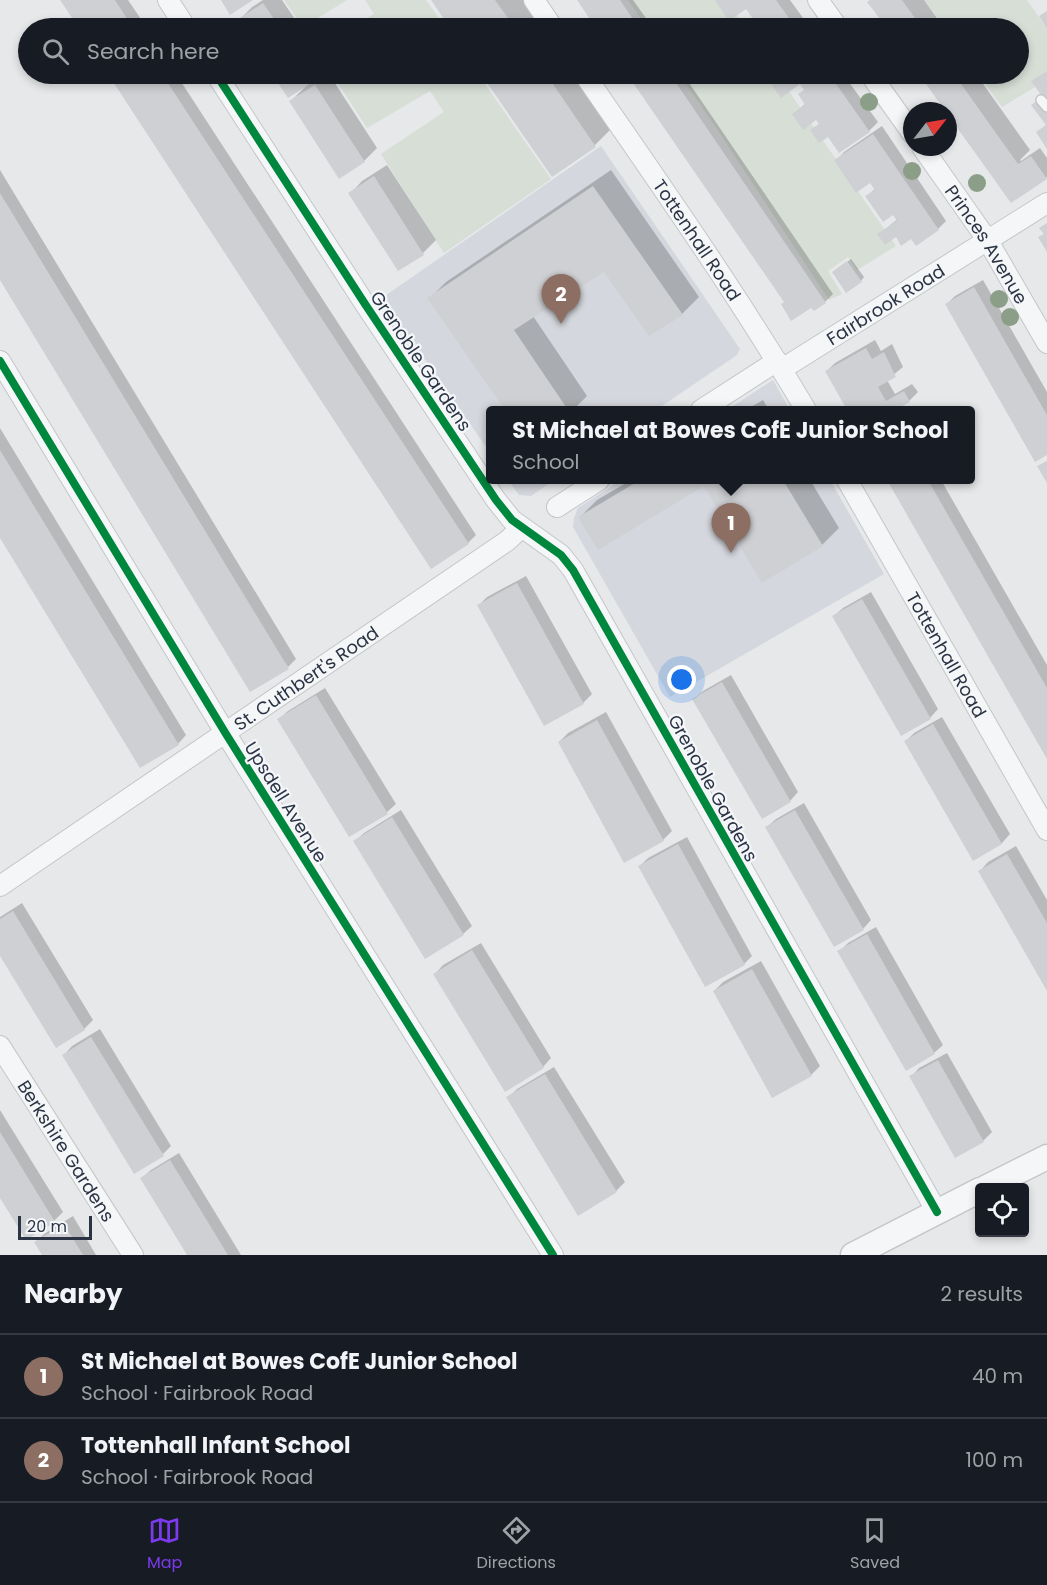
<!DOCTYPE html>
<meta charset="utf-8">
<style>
body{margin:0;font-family:Poppins,sans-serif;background:#242831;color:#f1f3f6}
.controls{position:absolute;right:18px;bottom:18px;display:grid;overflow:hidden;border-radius:6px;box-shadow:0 3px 9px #0003}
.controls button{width:54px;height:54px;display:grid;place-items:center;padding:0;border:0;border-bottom:2px solid #363941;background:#171b24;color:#f1f3f6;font:30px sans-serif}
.compass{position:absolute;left:903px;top:102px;width:54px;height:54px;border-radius:50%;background:#171b24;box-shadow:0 3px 9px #0003;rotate:59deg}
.scale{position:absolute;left:18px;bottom:15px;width:74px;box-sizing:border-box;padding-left:6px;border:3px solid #2b3445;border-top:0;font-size:16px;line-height:21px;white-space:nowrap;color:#2b3445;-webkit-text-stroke:4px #f4f6f9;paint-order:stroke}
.you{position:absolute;left:682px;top:680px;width:21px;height:21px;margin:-15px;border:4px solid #fff;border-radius:50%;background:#1a73e8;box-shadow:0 0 0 9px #1a73e833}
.badge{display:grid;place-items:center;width:39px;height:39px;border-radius:50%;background:#7c3aed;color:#fff;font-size:20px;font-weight:700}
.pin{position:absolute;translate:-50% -50px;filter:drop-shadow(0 2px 3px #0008)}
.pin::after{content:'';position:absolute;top:32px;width:21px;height:18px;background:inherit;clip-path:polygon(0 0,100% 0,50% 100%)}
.popup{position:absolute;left:486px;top:406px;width:489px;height:78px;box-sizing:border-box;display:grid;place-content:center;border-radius:6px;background:#171b24;filter:drop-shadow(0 2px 4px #0005);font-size:20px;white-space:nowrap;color:#9ea1a6}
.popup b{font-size:22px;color:#f1f3f6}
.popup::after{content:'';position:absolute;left:50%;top:100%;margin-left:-12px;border:12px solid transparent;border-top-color:#171b24}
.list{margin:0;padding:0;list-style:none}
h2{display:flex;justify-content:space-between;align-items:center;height:78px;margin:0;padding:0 24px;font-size:26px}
h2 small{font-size:20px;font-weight:400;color:#9ea1a6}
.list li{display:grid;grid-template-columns:39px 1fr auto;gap:18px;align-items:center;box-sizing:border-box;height:84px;padding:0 24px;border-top:2px solid #363941}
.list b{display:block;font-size:22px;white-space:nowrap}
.list p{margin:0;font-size:20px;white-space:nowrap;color:#9ea1a6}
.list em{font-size:20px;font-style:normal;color:#9ea1a6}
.icon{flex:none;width:33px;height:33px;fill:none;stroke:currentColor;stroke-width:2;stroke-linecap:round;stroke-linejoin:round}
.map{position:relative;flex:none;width:1047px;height:1255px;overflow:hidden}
.search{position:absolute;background:#171b24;box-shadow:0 3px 9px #0003;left:18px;right:18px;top:18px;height:66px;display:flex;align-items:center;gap:15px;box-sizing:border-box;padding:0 21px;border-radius:33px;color:#9ea1a6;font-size:22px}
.sheet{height:246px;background:#171b24}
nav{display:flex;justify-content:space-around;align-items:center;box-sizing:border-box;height:84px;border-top:2px solid #363941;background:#171b24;font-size:16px;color:#9ea1a6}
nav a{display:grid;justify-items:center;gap:3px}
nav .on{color:#7c3aed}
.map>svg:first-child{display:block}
.built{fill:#d4d7dd}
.green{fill:#d6ded6}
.shadow{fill:#0003}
.building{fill:#ced0d3}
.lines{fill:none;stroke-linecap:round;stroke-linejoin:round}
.service-casing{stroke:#c4c6c8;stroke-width:12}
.minor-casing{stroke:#c4c6c8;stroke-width:22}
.tertiary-casing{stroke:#c4c6c8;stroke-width:27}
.service{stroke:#f5f6f7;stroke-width:9}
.minor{stroke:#f5f6f7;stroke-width:20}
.tertiary{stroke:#f5f6f7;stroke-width:24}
.cycleway-casing{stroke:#f4f6f9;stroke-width:11}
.cycleway{stroke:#00873e;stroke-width:8}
.tree{fill:#8a9e88}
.labels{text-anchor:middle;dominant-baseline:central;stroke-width:4.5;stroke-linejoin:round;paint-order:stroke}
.street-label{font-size:18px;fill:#2b3445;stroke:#f4f6f9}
</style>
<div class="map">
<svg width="1047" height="1255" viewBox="0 0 1047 1255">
<rect width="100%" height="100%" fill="#e6e8ea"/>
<path class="built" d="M601,146L740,349L737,355L656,410H491V454L382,298Z
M773,380L790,410H727Z
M508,480H554L531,496L519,495Z
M621,480H830L884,574L670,697L573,527L574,518L578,508Z"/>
<path class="green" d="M284,0H347L303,27Z
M365,0H426L446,28H351L374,14Z
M628,0H726L746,28H647Z
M924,0H1027L1047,29V71L1032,81L1035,87L1002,107L978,74H1018V28H945Z
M332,74H478L551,179L444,253L381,154L444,112L430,91L367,128Z
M679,74H777L896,246L857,270L848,257L828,271L842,294L829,300L717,129Z"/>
<path class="shadow" d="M62,0H128L147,28H81Z
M263,0H282L301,28H244L239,20L252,7Z
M433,0H524L543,28H452Z
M579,0H633L653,28H598Z
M717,0H790L806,22L799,28H748L757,21L747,7Z
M871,0H924L944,28H888L869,2Z
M110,74H176L476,535L468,543L431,567Z
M273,74H319L311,84L329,74L377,148L364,161L290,102L306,86L288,96Z
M483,74H574L612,128L595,145L552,175Z
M629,74H683L833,294L825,302L811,306L785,302Z
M772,74H843L878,122L869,131L828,134L812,130L820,123L817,118L794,114L806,103L805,89L800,82L775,78Z
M920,74H976L1030,150L1020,160L1021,161L1040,148L1047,158V177L1011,201Z
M882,126L946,221L938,229L912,237L879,234L898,219L894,213L867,196L876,188L871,181L836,161L844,152Z
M387,165L436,240L423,253L398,269L350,194L362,181Z
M0,170L296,659L288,667L0,277Z
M611,170L699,297L682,314L605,270L533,316L587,396L573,410H506L429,299L446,282Z
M851,259L864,277L861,281L834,272Z
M983,280L1047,392V453L947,304L955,296Z
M875,340L881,351L892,344L903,367L887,380L895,394L912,384L918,392L909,401L900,406L902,410H849L827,371L835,363Z
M763,400L769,410H746Z
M0,428L186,735L178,744L0,535Z
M631,480H810L839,528L822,545L704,484L580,517L597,500Z
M889,480H941L1047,665V756Z
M526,576L592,694L583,703L479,605L487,597Z
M871,592L938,709L930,718L834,616L843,608Z
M731,675L798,792L790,801L694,699L703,691Z
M325,688L396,804L387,812L350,835L279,719L288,711Z
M606,712L672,831L663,840L559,742L568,733Z
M942,717L1010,834L1002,843L974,859L906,741L914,733Z
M804,803L871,920L863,929L767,827L776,819Z
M401,810L472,926L463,934L355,841L364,833Z
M687,837L752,956L744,964L640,866L648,858Z
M1016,846L1047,900V988L980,871L988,862Z
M22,903L93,1020L84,1029L56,1046L0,953V917Z
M876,927L943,1045L934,1053L839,952L848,943Z
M481,943L551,1058L543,1067L435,974L443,965Z
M761,961L820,1066L811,1075L714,991L723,982Z
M100,1029L171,1146L163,1154L64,1055L72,1046Z
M947,1053L992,1132L983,1141L911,1077L919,1068Z
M554,1067L625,1182L616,1191L579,1214L508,1098L517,1089Z
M0,1110L63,1212L54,1221L26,1238L0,1195Z
M179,1153L241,1255H189L142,1178L151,1170Z
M73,1216L96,1255H44L36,1242L44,1234Z"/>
<path class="building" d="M60,0H115L133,28H79Z
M221,0H253L230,15Z
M431,0H495L515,28H450Z
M577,0H620L639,28H596Z
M715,0H776L796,28H748L756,23L746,9L729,21Z
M870,0H902L922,28H887L867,2Z
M263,3L280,28H243L237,20Z
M1047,11V29L1039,16Z
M1047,71V103L1031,81Z
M108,74H162L469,544L431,569Z
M272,74H309L314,81L288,98Z
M481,74H546L596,147L552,177Z
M627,74H670L826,303L814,311L811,308L791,321L781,304L784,302Z
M770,74H829L870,132L839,153L828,137L819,143L810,130L819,124L816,120L803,130L792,114L805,105L798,94L804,90L800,84L781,98L770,82L774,79Z
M919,74H954L1018,164L1031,156L1047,179L1011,203L948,115V111H945Z
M315,85L365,162L339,179L289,101Z
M1038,100L1047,112V149L1036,132L1046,125L1031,105Z
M873,134L939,230L916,246L911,239L901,246L896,237L885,245L877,234L897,221L893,215L883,222L865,196L875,190L870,183L856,193L834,160Z
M374,176L424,255L398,271L348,193Z
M593,186L683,315L649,336L604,272L514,330L568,410H505L427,298Z
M0,193L289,669L250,692L0,280Z
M1047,223V252L1038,237L1044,234L1039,228Z
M847,261L862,282L846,293L832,272Z
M974,287L1047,415V455L1035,462L945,304Z
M866,348L872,359L884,352L896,377L878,387L886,401L904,391L910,402L895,410H847L825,371Z
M0,450L179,745L140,768L0,538Z
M1047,461V483L1037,466Z
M640,480H783L823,546L762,583L704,486L598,550L578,517Z
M887,480H928L1047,688V759Z
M517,583L584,704L544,726L477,605Z
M862,599L931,719L901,736L832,616Z
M722,682L791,802L762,819L692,699Z
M316,695L388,814L349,837L277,719Z
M597,720L664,841L624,863L558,742Z
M933,724L1002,844L973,861L904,741Z
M795,810L864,930L834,947L765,827Z
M392,817L464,935L425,959L353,841Z
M678,844L745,965L705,987L638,866Z
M1007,854L1047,923V991L978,871Z
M13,911L85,1030L56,1048L0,956V919Z
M867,934L935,1054L906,1071L837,951Z
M472,950L544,1068L505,1092L433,974Z
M752,969L812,1076L772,1098L713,991Z
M91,1037L164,1156L134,1174L62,1055Z
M938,1060L984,1142L955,1158L909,1076Z
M545,1074L617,1192L578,1216L506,1097Z
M0,1132L55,1222L26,1240L0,1198Z
M170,1160L228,1255H187L140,1178Z
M64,1224L83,1255H42L34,1242Z"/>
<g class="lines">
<g class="service-casing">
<path id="service" d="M1041,100L1047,107"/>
</g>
<g class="minor-casing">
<g id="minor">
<path d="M168,0L186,28"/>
<path d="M534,0L553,28"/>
<path d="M818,0L838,28"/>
<path d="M216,74L365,304L496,500L512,520L561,555L573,570L937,1212"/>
<path id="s1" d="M584,74C660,184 738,295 806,410"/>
<path d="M870,74L912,133"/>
<path id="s2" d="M922,147L988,241L1047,343"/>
<path d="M0,361L226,734L553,1255"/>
<path id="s3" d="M782,369L1047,203"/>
<path d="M701,410L777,361"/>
<path id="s4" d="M847,480L1047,830"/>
<path d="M557,507L599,480"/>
<path id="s5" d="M0,886L507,541L521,528"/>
<path id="s6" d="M0,1046L133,1255"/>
</g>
</g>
<g class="tertiary-casing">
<path id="tertiary" d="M985,1188L1047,1157
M853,1255L980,1190"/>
</g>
<use href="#service" class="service"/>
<use href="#minor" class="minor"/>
<use href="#tertiary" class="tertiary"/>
<g class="cycleway-casing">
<path id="cycleway" d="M216,74L365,304L496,500L512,520L561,555L573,570L937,1212
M0,361L226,734L553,1255"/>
</g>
<use href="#cycleway" class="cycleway"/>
</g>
<g class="tree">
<circle cx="869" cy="102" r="9"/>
<circle cx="912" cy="171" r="9"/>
<circle cx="977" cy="183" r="9"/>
<circle cx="999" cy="299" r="9"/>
<circle cx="1010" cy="317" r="9"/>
</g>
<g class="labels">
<g class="street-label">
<text stroke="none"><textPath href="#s1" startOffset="201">Tottenhall Road</textPath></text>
<text stroke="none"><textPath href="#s2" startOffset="117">Princes Avenue</textPath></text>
<text stroke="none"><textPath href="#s3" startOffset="122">Fairbrook Road</textPath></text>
<text transform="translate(421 361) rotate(56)">Grenoble Gardens</text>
<text stroke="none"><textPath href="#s4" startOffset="201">Tottenhall Road</textPath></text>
<text stroke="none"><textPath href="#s5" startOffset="370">St. Cuthbert's Road</textPath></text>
<text transform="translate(713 788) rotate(61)">Grenoble Gardens</text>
<text transform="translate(286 802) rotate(58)">Upsdell Avenue</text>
<text stroke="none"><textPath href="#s6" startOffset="124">Berkshire Gardens</textPath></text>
</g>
</g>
</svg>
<div class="controls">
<button><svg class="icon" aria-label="locate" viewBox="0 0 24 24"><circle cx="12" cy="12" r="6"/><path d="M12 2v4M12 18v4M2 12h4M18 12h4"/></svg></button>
</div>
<svg class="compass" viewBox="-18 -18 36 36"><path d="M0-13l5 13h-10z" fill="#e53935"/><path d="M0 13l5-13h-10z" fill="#9ea1a6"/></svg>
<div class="scale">20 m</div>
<div class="you"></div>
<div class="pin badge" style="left:731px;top:553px;background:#8d6e63">1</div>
<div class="popup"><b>St Michael at Bowes CofE Junior School</b>School</div>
<div class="pin badge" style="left:561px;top:324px;background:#8d6e63">2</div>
<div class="search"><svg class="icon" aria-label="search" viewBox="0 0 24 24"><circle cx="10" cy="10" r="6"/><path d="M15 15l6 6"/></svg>Search here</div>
</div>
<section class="sheet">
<h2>Nearby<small>2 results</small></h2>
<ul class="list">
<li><span class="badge" style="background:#8d6e63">1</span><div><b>St Michael at Bowes CofE Junior School</b><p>School · Fairbrook Road</p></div><em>40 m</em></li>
<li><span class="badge" style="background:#8d6e63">2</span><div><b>Tottenhall Infant School</b><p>School · Fairbrook Road</p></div><em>100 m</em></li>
</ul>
</section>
<nav>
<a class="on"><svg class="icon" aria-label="map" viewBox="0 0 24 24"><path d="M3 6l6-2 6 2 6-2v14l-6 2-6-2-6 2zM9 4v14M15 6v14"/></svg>Map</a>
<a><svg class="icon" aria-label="directions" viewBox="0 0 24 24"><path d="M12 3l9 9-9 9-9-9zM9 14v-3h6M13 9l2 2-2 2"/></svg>Directions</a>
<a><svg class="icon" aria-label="saved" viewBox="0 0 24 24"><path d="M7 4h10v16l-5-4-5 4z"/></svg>Saved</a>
</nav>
